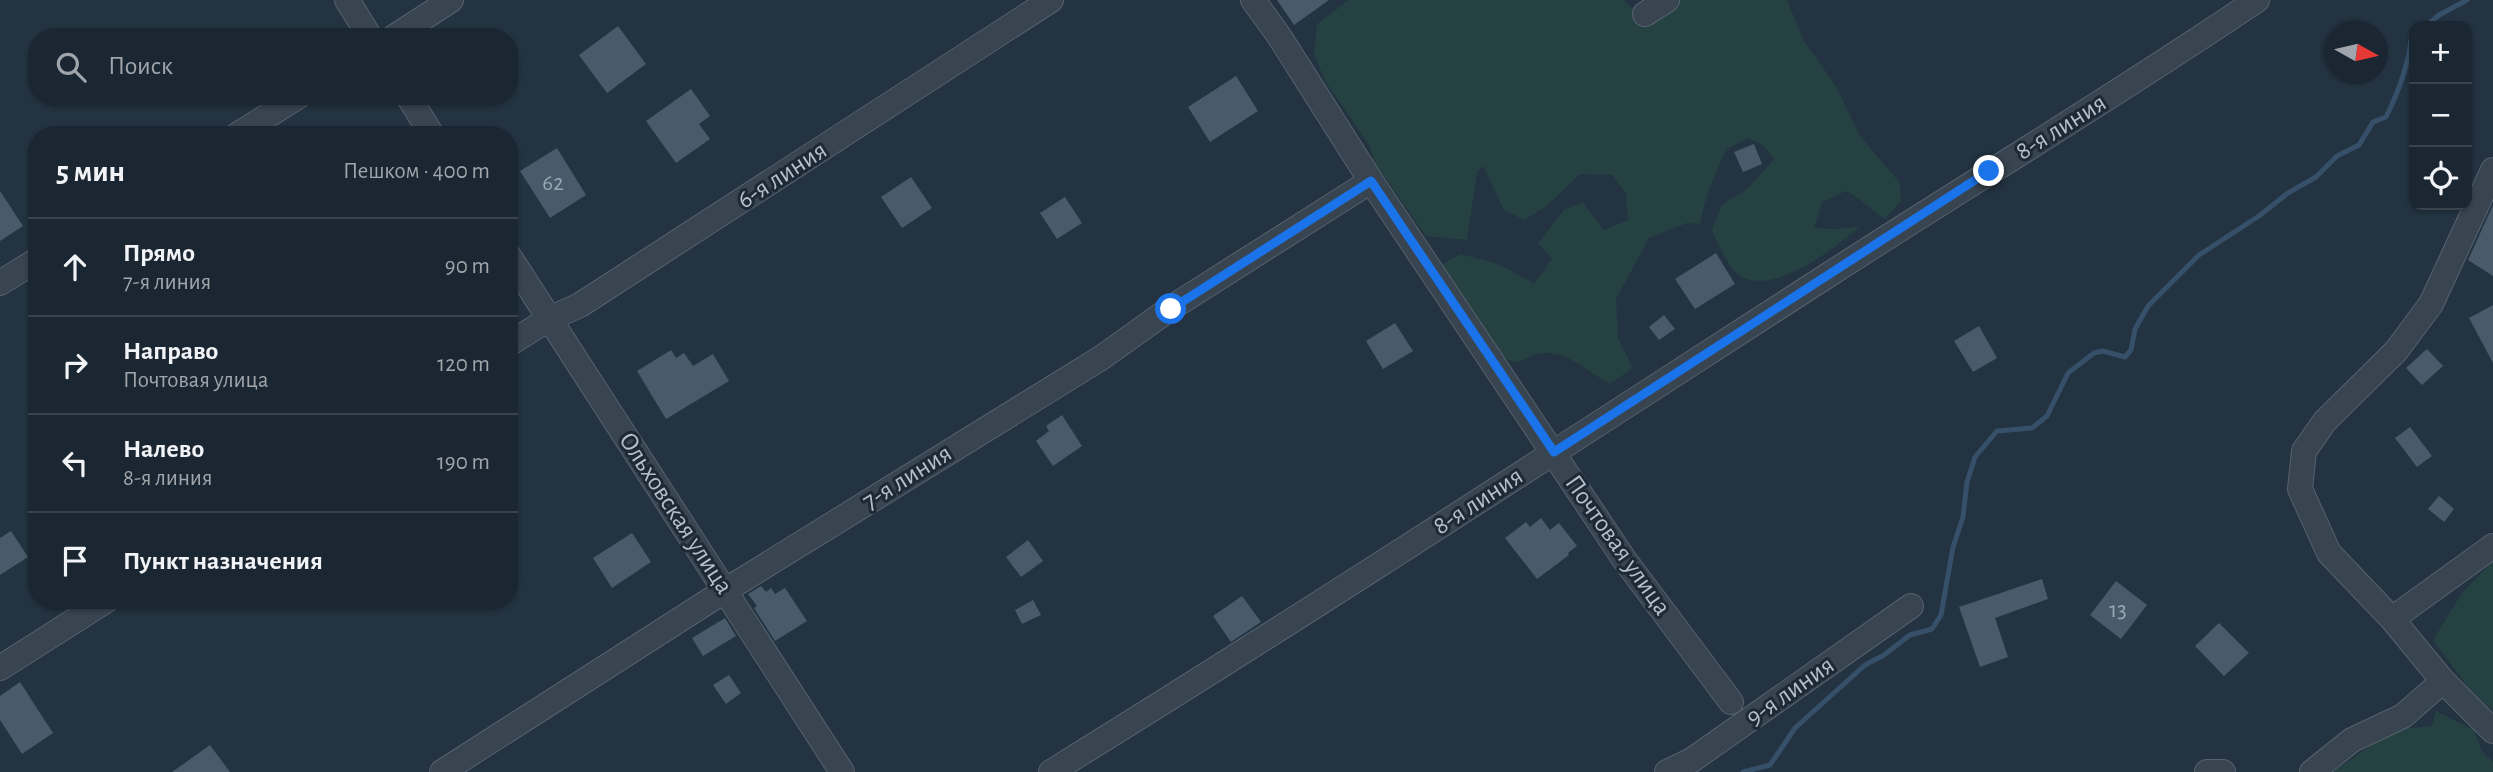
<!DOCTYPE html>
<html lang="ru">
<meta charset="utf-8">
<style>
body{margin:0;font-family:"Alegreya Sans",sans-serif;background:#27323d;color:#f1f3f6}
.controls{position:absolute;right:21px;top:21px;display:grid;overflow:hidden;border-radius:14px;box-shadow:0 2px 5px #0004}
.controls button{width:63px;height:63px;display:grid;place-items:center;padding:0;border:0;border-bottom:2px solid #38434d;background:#1a2631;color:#f1f3f6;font:35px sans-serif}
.compass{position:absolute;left:2325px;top:21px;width:63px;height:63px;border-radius:50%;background:#1a2631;box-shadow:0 2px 5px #0004;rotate:98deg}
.stop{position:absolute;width:21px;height:21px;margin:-16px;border:5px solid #1a73e8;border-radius:50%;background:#fff}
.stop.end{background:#1a73e8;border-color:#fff;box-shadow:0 2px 7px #0008}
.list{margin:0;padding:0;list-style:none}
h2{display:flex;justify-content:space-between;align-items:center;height:91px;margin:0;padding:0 28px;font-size:30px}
h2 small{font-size:23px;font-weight:400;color:#9fa5ab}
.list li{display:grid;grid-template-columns:46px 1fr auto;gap:21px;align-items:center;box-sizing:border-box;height:98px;padding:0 28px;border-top:2px solid #38434d}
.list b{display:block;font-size:26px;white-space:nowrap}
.list p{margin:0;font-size:23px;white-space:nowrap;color:#9fa5ab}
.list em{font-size:23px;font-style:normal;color:#9fa5ab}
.icon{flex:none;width:38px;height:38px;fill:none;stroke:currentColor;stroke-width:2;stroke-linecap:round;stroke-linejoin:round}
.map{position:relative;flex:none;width:2493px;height:772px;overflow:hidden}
.search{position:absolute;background:#1a2631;box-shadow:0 2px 5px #0004;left:28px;top:28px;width:490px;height:77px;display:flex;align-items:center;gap:18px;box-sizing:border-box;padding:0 24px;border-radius:28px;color:#9fa5ab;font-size:26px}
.panel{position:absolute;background:#1a2631;box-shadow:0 2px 5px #0004;left:28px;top:126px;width:490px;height:483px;border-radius:28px}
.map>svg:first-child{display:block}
.green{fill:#254142}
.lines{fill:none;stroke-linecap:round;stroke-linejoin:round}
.stream{stroke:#365069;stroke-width:5}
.building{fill:#495a6a}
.minor-casing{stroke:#56626e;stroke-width:26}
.minor{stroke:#384450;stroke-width:24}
.route{stroke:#1a73e8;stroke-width:9}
.labels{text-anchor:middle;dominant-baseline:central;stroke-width:6;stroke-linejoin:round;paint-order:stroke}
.number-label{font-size:23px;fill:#99a6b3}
.street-label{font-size:26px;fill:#b4bfcb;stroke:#1d2936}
</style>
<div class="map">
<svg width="2493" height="772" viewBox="0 0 2493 772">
<rect width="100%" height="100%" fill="#233341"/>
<path class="green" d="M1349,0H1624L1630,7L1660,8L1667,0H1787L1804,41L1836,86L1860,136L1900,183L1901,201L1885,219C1869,210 1862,199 1846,191L1822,202L1814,228L1835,229L1860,226C1837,247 1773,297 1740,276C1729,269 1717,242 1712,230L1721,206L1748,188L1774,159L1764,146L1749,138L1726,149L1707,195L1700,224L1687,223L1649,238L1616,299L1618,339L1633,368L1610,384C1587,372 1565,348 1538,354C1531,355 1523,360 1517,363L1492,354L1438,267L1460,254L1496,263L1534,283L1552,259L1538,243L1564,210L1583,202L1604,230L1628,220L1626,193L1612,175L1580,174L1547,206L1524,220L1504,210L1483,166L1477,172L1467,240L1426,236L1375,163L1369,145L1325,81L1314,54L1317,24Z
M2493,561V711L2468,687L2433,640L2462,593Z
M2436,711L2474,730L2482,751L2493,762V772H2333L2372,745L2400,729L2432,726Z"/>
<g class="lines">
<path class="stream" d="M2426,26L2439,15L2467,0
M1743,772L1770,765L1795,728L1865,665L1884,655L1910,635L1932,629L1941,615L1953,547L1963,517L1967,482L1975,457L1997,431L2032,428L2047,416L2068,373L2094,353L2103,351L2125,357L2131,350L2135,329L2148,306L2199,255L2259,216L2288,193L2316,177L2337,156L2359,145L2373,122L2386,117C2399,91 2408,67 2411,39L2414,36"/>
</g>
<path class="building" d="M1277,0H1329L1294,25Z
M618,26L646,64L607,93L579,55Z
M1236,76L1258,111L1210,142L1188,107Z
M691,89L710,116L699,124L710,139L676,163L646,121Z
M1754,144L1762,164L1743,172L1734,152Z
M557,148L586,195L550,218L520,171Z
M911,177L932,208L902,228L881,197Z
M0,191L23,226L0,241Z
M1065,197L1082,223L1057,239L1040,213Z
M2493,205V276L2468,260Z
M1716,253L1735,284L1695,309L1675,279Z
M2493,305V363L2469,318Z
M1664,315L1675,329L1659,340L1649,327Z
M1395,323L1413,351L1383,369L1366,341Z
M1979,326L1997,358L1973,372L1954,341Z
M2427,349L2443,366L2422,385L2406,368Z
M671,350L676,358L684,353L693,366L713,354L729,381L666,419L637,371Z
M1062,415L1082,446L1053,466L1036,441L1049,431L1046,426Z
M2410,427L2432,456L2417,467L2395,438Z
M2439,496L2454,509L2444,522L2428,509Z
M1541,518L1550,530L1559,523L1577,546L1568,553L1569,555L1537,579L1505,538L1526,522L1530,527Z
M11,531L28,557L0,575V538Z
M632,533L651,562L612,588L593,558Z
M1028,540L1043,561L1021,577L1006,557Z
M2042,579L2048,599L1995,618L2008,657L1980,667L1959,607Z
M2116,581L2147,605L2121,639L2090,615Z
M761,586L766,592L771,588L775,594L785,588L807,621L775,641L754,608L757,606L748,594Z
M1242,596L1261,622L1231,642L1213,616Z
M1033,600L1041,615L1022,624L1015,610Z
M725,618L736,636L703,656L692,638Z
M2219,623L2249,653L2224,676L2195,646Z
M729,675L741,693L726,704L713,685Z
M20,682L53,733L22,754L0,720V696Z
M210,745L230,772H172Z"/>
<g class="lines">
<g class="minor-casing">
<path id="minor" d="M347,0L370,37
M1253,0L1279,36L1371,181L1624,559L1731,702
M1645,14L1667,0
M394,37L451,0
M408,96L432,135
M237,135L299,96
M509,256L842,772
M0,283L37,260
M509,344L549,319L580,305L1051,0
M2392,619L2493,546
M0,668L107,600
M2443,681L2493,731
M442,772L726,590L1101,358L1171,308L1371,181
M1051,772C1314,609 1573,440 1833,272C1974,181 2118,94 2257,0
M1667,772L1692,760L1911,606
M2207,772H2223
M2312,772L2352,740L2403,716L2443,681L2392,619L2329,553L2300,489L2304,451L2325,421L2396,351L2431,304L2493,170"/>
</g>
<use href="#minor" class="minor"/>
</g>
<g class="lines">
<path class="route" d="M1171,309L1371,181L1554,452L1989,171"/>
</g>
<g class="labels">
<g class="number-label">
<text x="553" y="183">62</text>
<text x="2118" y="610">13</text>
</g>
<g class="street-label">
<text transform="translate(2061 127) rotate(-32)">8-я линия</text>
<text transform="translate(782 175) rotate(-33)">6-я линия</text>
<text transform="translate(907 477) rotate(-32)">7-я линия</text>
<text transform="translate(1478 501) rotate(-33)">8-я линия</text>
<text transform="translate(676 513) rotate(57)">Ольховская улица</text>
<text transform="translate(1618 545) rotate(55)">Почтовая улица</text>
<text transform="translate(1790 691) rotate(-35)">9-я линия</text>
</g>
</g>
</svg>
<div class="controls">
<button>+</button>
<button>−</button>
<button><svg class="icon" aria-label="locate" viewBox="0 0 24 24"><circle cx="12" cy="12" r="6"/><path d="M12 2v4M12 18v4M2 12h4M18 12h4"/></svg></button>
</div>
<svg class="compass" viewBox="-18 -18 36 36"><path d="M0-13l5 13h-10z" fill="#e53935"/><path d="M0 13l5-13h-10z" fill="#9fa5ab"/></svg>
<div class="stop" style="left:1171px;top:309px"></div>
<div class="stop end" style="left:1989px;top:171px"></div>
<div class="search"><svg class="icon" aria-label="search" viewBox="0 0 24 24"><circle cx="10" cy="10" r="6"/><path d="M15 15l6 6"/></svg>Поиск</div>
<section class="panel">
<h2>5 мин<small>Пешком · 400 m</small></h2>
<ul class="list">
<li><svg class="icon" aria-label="ahead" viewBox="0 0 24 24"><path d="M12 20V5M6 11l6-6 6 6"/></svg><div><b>Прямо</b><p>7-я линия</p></div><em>90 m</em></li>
<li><svg class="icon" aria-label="right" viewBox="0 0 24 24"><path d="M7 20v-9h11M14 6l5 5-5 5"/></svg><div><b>Направо</b><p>Почтовая улица</p></div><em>120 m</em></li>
<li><svg class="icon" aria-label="left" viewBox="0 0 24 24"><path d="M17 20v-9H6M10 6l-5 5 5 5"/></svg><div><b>Налево</b><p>8-я линия</p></div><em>190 m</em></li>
<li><svg class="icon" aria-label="arrive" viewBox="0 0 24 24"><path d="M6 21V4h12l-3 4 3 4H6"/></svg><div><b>Пункт назначения</b></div></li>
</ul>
</section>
</div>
